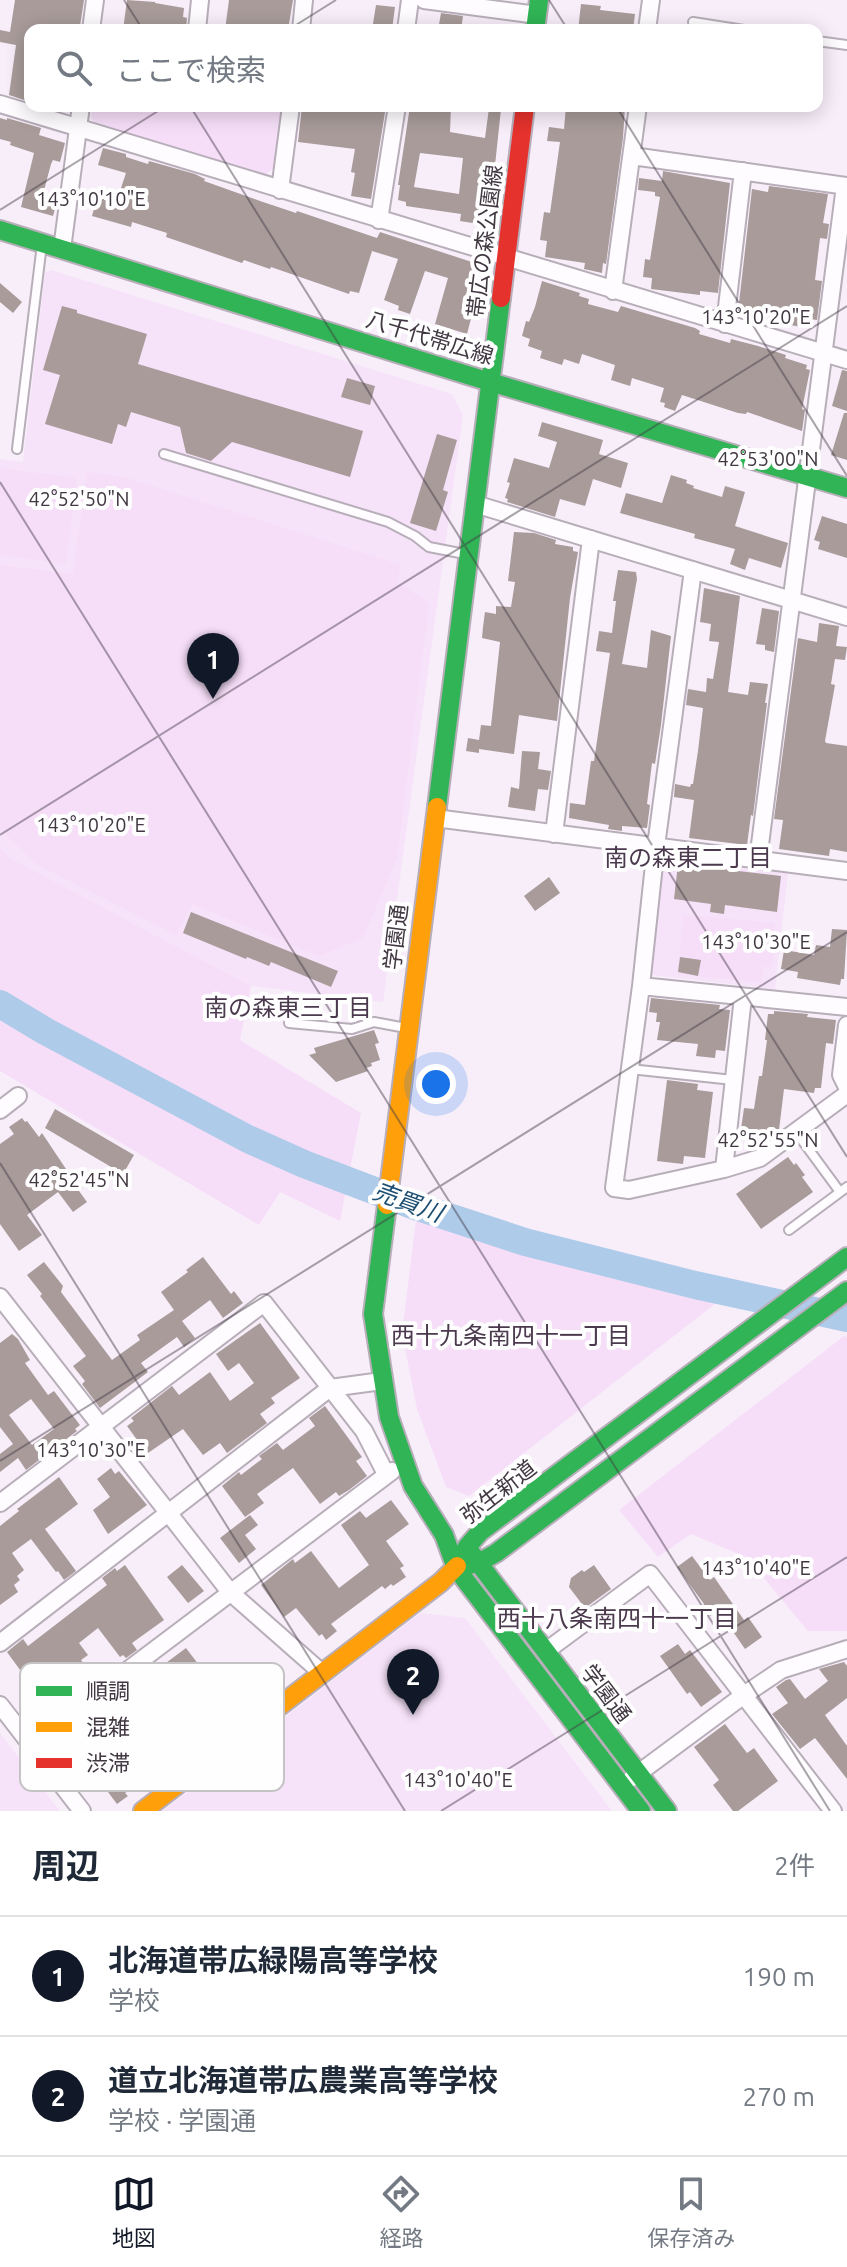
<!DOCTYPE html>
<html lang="ja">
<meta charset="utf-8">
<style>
body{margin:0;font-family:Ubuntu,"Noto Sans JP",sans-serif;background:#f6f6f7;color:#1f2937}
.you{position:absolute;left:436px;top:1084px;width:28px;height:28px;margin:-20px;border:6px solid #fff;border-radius:50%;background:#1a73e8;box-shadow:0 0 0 12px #1a73e833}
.badge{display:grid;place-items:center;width:52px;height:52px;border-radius:50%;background:#111827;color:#fff;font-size:26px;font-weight:700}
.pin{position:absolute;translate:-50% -66px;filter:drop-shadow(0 2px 4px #0008)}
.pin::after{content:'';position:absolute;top:42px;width:28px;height:24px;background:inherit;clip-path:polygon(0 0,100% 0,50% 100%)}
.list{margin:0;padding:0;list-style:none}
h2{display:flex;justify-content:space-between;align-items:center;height:104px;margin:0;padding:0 32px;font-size:34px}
h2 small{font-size:26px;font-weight:400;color:#747a83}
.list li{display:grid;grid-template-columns:52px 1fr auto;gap:24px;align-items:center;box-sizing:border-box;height:120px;padding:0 32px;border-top:2px solid #e0e1e3}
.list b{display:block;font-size:30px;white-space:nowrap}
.list p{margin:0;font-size:26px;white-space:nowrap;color:#747a83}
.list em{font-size:26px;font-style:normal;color:#747a83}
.icon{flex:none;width:44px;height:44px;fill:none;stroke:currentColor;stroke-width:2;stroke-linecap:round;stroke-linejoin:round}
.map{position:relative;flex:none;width:847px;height:1811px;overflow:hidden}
.search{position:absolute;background:#fff;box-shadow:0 4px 20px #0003;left:24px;right:24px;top:24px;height:88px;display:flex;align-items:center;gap:20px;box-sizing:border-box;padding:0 28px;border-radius:16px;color:#747a83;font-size:30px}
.sheet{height:344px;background:#fff}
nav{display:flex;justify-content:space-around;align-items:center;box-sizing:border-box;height:112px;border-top:2px solid #e0e1e3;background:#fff;font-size:22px;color:#747a83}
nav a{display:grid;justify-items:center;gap:4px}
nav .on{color:#111827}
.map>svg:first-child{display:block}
.built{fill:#f6e2f9}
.green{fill:#f6def8}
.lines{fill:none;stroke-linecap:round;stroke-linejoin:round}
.river{stroke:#aecbe9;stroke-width:28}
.building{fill:#a89b9a;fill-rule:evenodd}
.lane-casing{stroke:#b7aeb9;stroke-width:12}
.street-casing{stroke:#b7aeb9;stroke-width:20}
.fast-casing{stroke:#b7aeb9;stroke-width:22}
.slow-casing{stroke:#b7aeb9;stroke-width:22}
.jam-casing{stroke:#b7aeb9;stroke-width:22}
.lane{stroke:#fefcfe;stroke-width:8}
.street{stroke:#fefcfe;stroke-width:16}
.fast{stroke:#30b455;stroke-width:18}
.slow{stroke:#ff9f0a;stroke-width:18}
.jam{stroke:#e5322d;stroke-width:18}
.ticks{fill:none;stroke:#413842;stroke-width:2;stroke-opacity:0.45}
.labels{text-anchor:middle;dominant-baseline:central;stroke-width:8;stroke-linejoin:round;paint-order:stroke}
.street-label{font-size:22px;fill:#413842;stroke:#fefefe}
.neighbourhood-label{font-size:24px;fill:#4b394d;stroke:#fefefe}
.water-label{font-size:24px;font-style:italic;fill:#1a4d71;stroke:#fefefe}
.key{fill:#fefefe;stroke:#c5c3c6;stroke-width:2}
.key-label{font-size:22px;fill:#413842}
.ticks-label{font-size:20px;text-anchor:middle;fill:#413842;stroke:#fefefe;stroke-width:8;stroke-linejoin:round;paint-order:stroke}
</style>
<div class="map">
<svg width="847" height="1811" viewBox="0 0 847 1811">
<rect width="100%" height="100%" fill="#f8eefa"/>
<path class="built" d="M51,270L452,394L463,415L383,1002L251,986L10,858L0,848V459L23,462L45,273Z
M664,860L788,873L775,989L651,975Z
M420,1613L465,1618L612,1811H163Z
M0,1733L60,1811H0Z"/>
<path class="green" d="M93,106H283L275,167L264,176L96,125L91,117Z
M0,468L77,478L66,564L0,555Z
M87,472L127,478L401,565L397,582L429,603L397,858L363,938L319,956L192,904L176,935L36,864L0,829V565L73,574Z
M0,848L10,858L251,986L240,1040L361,1113L340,1221L280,1192L259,1225L0,1071Z
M683,915L775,923L772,967H763L761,982L678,974Z
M416,1220L715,1304L469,1496L446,1487L417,1409L402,1333Z
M844,1336L847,1337V1631H808L746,1557L691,1534L658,1557L619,1510Z"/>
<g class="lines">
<path class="river" d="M0,1004L45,1031L248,1139L304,1164L412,1205L525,1242L695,1285L847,1318"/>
</g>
<path class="building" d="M15,0H84L80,26L71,25V30H30V76L27,101L9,95L16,45L0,42V30L10,32Z
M127,0L155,2V3L184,8L183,17L187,18L186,30H123Z
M229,0H293L288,30H225Z
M581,4L601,6L600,10L635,14L633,30H578Z
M376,5L395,7L392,30H372Z
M441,13L463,16L461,30H438Z
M302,106H386L371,199L351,196L355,173L351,172L355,149L298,142Z
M410,106H451L450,132L485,138L489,108L501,109L491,203H488L485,225L460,221L461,214L406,206V202L398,200L400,185H398ZM420,153L463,158L459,194L414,187Z
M566,106H625L623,138L606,264L603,263L602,273L584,269L585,263L545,257L547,241L540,240L544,212L550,213L560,142L547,141L549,127L564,129Z
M0,118L7,120V118L41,128L39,135L65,143L60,162L53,160L51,164L43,194L58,198L53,216L21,207L34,153L10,145L11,142L0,139Z
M103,148L126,154V157L148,164L149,161L195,174L205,179L204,181L260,201L296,213L297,211L377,238L380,232L481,265L471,295L475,296L472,307H474L467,334L435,324L448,278L425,271L410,314L398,310L399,306L384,300L398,259L372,251L359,293L350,291L349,294L271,267L270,269L244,260L242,263L166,237L167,233L132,222L131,227L92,216L99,191L118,197L126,173L98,165Z
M663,171L730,183L718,293L700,291V295L651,289L652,278L643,277L645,259L650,260L660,197L655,196V192L638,190L639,178L662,181Z
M769,186L828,194L823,223L829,224L827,239L820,238L815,280L822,281L817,320L809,319L808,328L784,324L785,318L748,315V313L738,312L752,189L768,192Z
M542,281L580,293L579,296L589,299L588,304L618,312L621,306L695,328L700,331L699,334L730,343L731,339L758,346L786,355L785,358L807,365L806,369L810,370L802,409L805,410L802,431L747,412L746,414L738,413L682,395L675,411L664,407L665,403L660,402L664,388L632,378L630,386L611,380L615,365L582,354L579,364L564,359L562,365L540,358L542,351L528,346L530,339L522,336L526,321L529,322L535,307Z
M0,283L22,302L13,313L0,302Z
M62,306L77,310V313L147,334L138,364L363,431L350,477L232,442L211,461L186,453L180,427L131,412L126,427L118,424L112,444L45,424L60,375L43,370Z
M842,370L847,371V411L832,406Z
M347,378L375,386L370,405L341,397Z
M844,413H847V460L831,455Z
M542,422L603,440L599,454L628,463L621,488L593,479L585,506L560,499L555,517L507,502L508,499L505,498L510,483L507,482L514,458L549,468L557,442L538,436Z
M437,434L457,440L443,490L448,492L436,531L410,523Z
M671,475L687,480L686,483L694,486L693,488L722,497L725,486L745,492L735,526L788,543L781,568L749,558L745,570L730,564L735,549L694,538L695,534L620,513L626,493L662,503Z
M822,516L847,524V558L818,549L820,542L814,540Z
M514,532L534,533L556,540L555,544L573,547V551L578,552L570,598L557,721L519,715L514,754L479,749V753L466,751L468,738L479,740L481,725L491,726L500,642L482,638L483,627L485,612L496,614V606L511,607L515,582L508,581Z
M618,570L636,572L637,579L622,664L647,668L651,630L671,636L661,725L655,764L652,763L647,804L650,805L647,828L622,826V831L608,829L609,825L569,818L570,803L585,805L591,761H594L610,653L596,651L599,631L612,633L616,601H613Z
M704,588L740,596L728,692L748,695L750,682L768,684L765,703H767L753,816L751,815L747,845L689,838L694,800L674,797L675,784L690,787L691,784H693L698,751L703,708L686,705L688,689L706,692L707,678L713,679L719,642L709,641L711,624L700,622Z
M762,608L779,611L774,652L765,650V645L756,644Z
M819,623L839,626L836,646L847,647L845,660L835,659L831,684L835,685L825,741L826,743L847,746V852L830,849L829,856L779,849L783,820L774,819L798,638L817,642Z
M522,751L540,752L538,769L551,771L548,790L538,789L535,811L508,807L511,787L519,789Z
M678,864L781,876L777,912L725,905L724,914L710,912L711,904L674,899Z
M549,877L560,893L535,911L524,896Z
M191,912L338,971L331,987L271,962L269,966L247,957L246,959L183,933Z
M832,929L847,930L844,979H841L840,985L797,978L798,972L781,969L784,950L814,955L816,945L830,947Z
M680,957L701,960L698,976L678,972Z
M651,998L720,1005L719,1009L730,1010L725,1051L716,1050L715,1058L696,1056L698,1044L657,1040L660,1022H656L657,1013L649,1012Z
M774,1011L808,1014L807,1017L836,1020L833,1044L826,1043L821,1088H815L814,1093L784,1089L779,1130L777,1132L770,1131L769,1133L741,1129L744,1108L754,1109L759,1076H762L767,1040H765L768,1014H774Z
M374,1030L379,1043L375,1044L380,1060L371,1063L372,1066L366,1068L368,1071L336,1082L309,1055L316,1053L314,1048Z
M667,1080L698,1084L697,1090L713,1092L705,1158L684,1156L683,1164L657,1161Z
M55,1109L134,1155L123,1174L45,1128Z
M22,1118L25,1122L27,1121L39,1137L42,1133L72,1178L74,1176L83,1188L79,1191L87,1202L73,1212L58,1192L27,1215L42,1235L19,1251L0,1224V1144L14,1134L9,1127Z
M788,1157L794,1165L796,1163L805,1175L802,1177L813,1192L761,1229L736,1194Z
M203,1257L231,1294L234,1291L243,1303L223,1318L210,1300L182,1321L195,1338L184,1347L177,1337L141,1363L148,1372L100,1408L82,1384L85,1381L73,1366L86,1356L40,1296L42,1294L27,1275L44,1262L63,1286L61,1292L112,1360L140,1340L137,1335L174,1310L161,1292L188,1272L186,1270Z
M260,1323L300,1378L271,1398L275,1403L260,1414L267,1423L227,1453L220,1443L203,1455L183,1429L148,1453L144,1446L140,1449L132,1439L135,1437L127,1426L134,1421L131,1418L172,1386L179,1395L210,1372L230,1401L254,1383L239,1363L228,1371L216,1354Z
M12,1334L18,1339L30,1360L25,1363L48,1395L54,1391L80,1425L75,1429L77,1431L26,1470L18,1458L0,1472V1454L13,1444L0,1427V1343ZM31,1399L54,1429L32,1445L9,1415Z
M325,1406L362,1457L356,1461L367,1476L349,1490L339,1496L336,1492L320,1504L293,1468L257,1494L264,1503L245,1517L222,1486L239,1472L241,1475L262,1459L259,1456L277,1443L283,1450L315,1426L309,1418Z
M111,1468L115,1474L119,1471L147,1505L108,1534L93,1510L110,1497L97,1479Z
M59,1477L78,1504L45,1529L76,1571L64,1580L58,1571L56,1572L31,1539L12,1553L24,1570L17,1576L20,1580L14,1585L18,1592L0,1605V1526L19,1511L17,1509Z
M391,1500L409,1524L386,1541L404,1566L400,1568L406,1577L393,1586L391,1584L385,1589L382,1586L331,1624L337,1631L326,1640L322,1634L319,1636L296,1608L284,1617L261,1585L293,1559L295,1563L311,1551L339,1588L369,1565L341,1525L360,1511L366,1518Z
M250,1515L258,1525L245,1535L256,1549L239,1563L220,1538Z
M692,1556L710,1580L714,1577L744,1620L748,1617L762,1637L745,1649L718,1610L710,1616L703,1606L704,1604L677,1567Z
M125,1565L164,1620L132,1643L137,1650L126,1658L123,1655L120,1657L98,1628L79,1643L88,1655L81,1660L89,1671L74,1683L81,1692L69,1701L61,1690L71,1682L55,1662L33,1679L26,1671L23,1674L7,1652L23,1639L28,1646L107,1585L102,1578L115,1568L117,1571Z
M182,1565L204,1591L188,1603L167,1577Z
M594,1565L611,1589L585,1608L569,1587L571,1578L582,1570L584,1572Z
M678,1644L685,1654L690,1650L722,1692L701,1707L690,1692L687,1694L660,1656Z
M186,1648L208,1677L219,1669L222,1674L225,1672L235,1685L212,1701L222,1715L206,1727L179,1690L145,1716L172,1752L156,1764L132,1732L128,1736L126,1733L107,1748L102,1752L130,1790L125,1793L128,1796L117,1804L87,1764L85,1765L79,1757L77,1759L62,1739L78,1727L84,1735L130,1696L127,1692Z
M844,1662L847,1666V1698L825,1715L847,1746V1779L815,1738L800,1749L772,1714L788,1703L776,1687L786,1680L790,1679L805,1699L828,1681L819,1669Z
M725,1724L747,1753L754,1748L778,1781L738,1811H733L713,1785L719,1780L694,1747Z"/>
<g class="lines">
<g class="lane-casing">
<path id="lane" d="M693,22L744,30
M817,41L847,45
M17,449L42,244
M164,454L388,522L415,536L429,547L465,554
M289,1023L352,1029L374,1022L406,1028
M630,1069L733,1080
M796,1132L840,1192
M789,1230L847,1187"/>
</g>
<g class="street-casing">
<path id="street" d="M424,0L537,15
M91,30L95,0
M197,30L200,0
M301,30L304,0
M406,30L410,0
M647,30L651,0
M0,104L847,360
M632,156L847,186
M280,190L291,106
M379,220L397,106
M62,249L81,106
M613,291L638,106
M725,324L743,171
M475,504L847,617
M693,570L656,846L641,986L614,1188L629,1190L724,1169L760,1158L847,1094
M435,818L847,871
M554,834L591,539
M758,860L845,186
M641,986L847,1007
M847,1025L841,1075L847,1087
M0,1110L18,1096
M724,1169L743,997
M0,1297L230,1592L322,1673
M0,1503L264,1303L364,1431L386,1474
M0,1643L330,1388L382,1381
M546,1651L650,1574L833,1811
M0,1705L82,1811
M30,1744L392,1471
M632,1778L744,1695L781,1670L847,1649"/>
</g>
<g class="fast-casing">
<path id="fast" d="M535,30L539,0
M0,230L490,382L847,488
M437,807L501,298
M387,1205L373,1314L389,1417L413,1486L444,1535L456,1568L641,1811
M471,1553L667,1811
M457,1566L467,1547L480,1532L847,1257
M456,1568L478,1563L496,1553L847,1291"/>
</g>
<g class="slow-casing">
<path id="slow" d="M387,1205L437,807
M143,1811L441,1582L457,1566"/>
</g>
<g class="jam-casing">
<path id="jam" d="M501,298L525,106"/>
</g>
<use href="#lane" class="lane"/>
<use href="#street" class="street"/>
<use href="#fast" class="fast"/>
<use href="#slow" class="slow"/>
<use href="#jam" class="jam"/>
</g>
<path class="ticks" d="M124,0L143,30M549,0L568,30M288,30L336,0M190,106L847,1157M616,106L847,476M0,210L166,106M0,482L830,1811M0,835L847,306M0,1163L405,1811M0,1461L847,932M441,1811L847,1557"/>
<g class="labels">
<g class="street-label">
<text transform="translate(484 241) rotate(-83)">帯広の森公園線</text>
<text transform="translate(430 337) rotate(17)">八千代帯広線</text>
<text transform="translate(395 937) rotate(-83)">学園通</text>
<text transform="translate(498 1491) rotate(-38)">弥生新道</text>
<text transform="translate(607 1693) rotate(53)">学園通</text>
</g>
<g class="neighbourhood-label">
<text x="688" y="857">南の森東二丁目</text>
<text x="288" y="1007">南の森東三丁目</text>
<text x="511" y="1335">西十九条南四十一丁目</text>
<text x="617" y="1618">西十八条南四十一丁目</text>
</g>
<g class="water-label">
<text transform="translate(408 1202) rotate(20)">売買川</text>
</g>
</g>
<rect x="20" y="1663" width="264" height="128" rx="12" class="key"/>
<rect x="36" y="1686" width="36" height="10" fill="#30b455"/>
<rect x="36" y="1722" width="36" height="10" fill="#ff9f0a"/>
<rect x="36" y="1758" width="36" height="10" fill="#e5322d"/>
<g class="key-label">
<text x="86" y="1699">順調</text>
<text x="86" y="1735">混雑</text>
<text x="86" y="1771">渋滞</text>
</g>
<g class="ticks-label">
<text x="91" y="206">143°10'10"E</text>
<text x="756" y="324">143°10'20"E</text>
<text x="768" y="466">42°53'00"N</text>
<text x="79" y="506">42°52'50"N</text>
<text x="91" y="832">143°10'20"E</text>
<text x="756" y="949">143°10'30"E</text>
<text x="768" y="1147">42°52'55"N</text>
<text x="79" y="1187">42°52'45"N</text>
<text x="91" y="1457">143°10'30"E</text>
<text x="756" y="1575">143°10'40"E</text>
<text x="458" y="1787">143°10'40"E</text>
</g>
</svg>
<div class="you"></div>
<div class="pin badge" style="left:213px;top:699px">1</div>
<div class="pin badge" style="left:413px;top:1715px">2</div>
<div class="search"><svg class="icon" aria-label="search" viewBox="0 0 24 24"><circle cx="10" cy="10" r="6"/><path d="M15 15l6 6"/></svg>ここで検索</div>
</div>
<section class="sheet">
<h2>周辺<small>2件</small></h2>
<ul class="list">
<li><span class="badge">1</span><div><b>北海道帯広緑陽高等学校</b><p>学校</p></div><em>190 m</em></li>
<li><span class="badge">2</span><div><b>道立北海道帯広農業高等学校</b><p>学校 · 学園通</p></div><em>270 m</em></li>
</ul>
</section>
<nav>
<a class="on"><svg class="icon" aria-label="map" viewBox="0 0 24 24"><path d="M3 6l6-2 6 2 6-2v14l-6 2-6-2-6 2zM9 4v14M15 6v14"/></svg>地図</a>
<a><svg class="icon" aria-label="directions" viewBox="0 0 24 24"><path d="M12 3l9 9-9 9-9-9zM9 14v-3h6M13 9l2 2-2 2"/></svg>経路</a>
<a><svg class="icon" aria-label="saved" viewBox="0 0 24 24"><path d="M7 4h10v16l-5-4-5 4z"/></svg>保存済み</a>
</nav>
